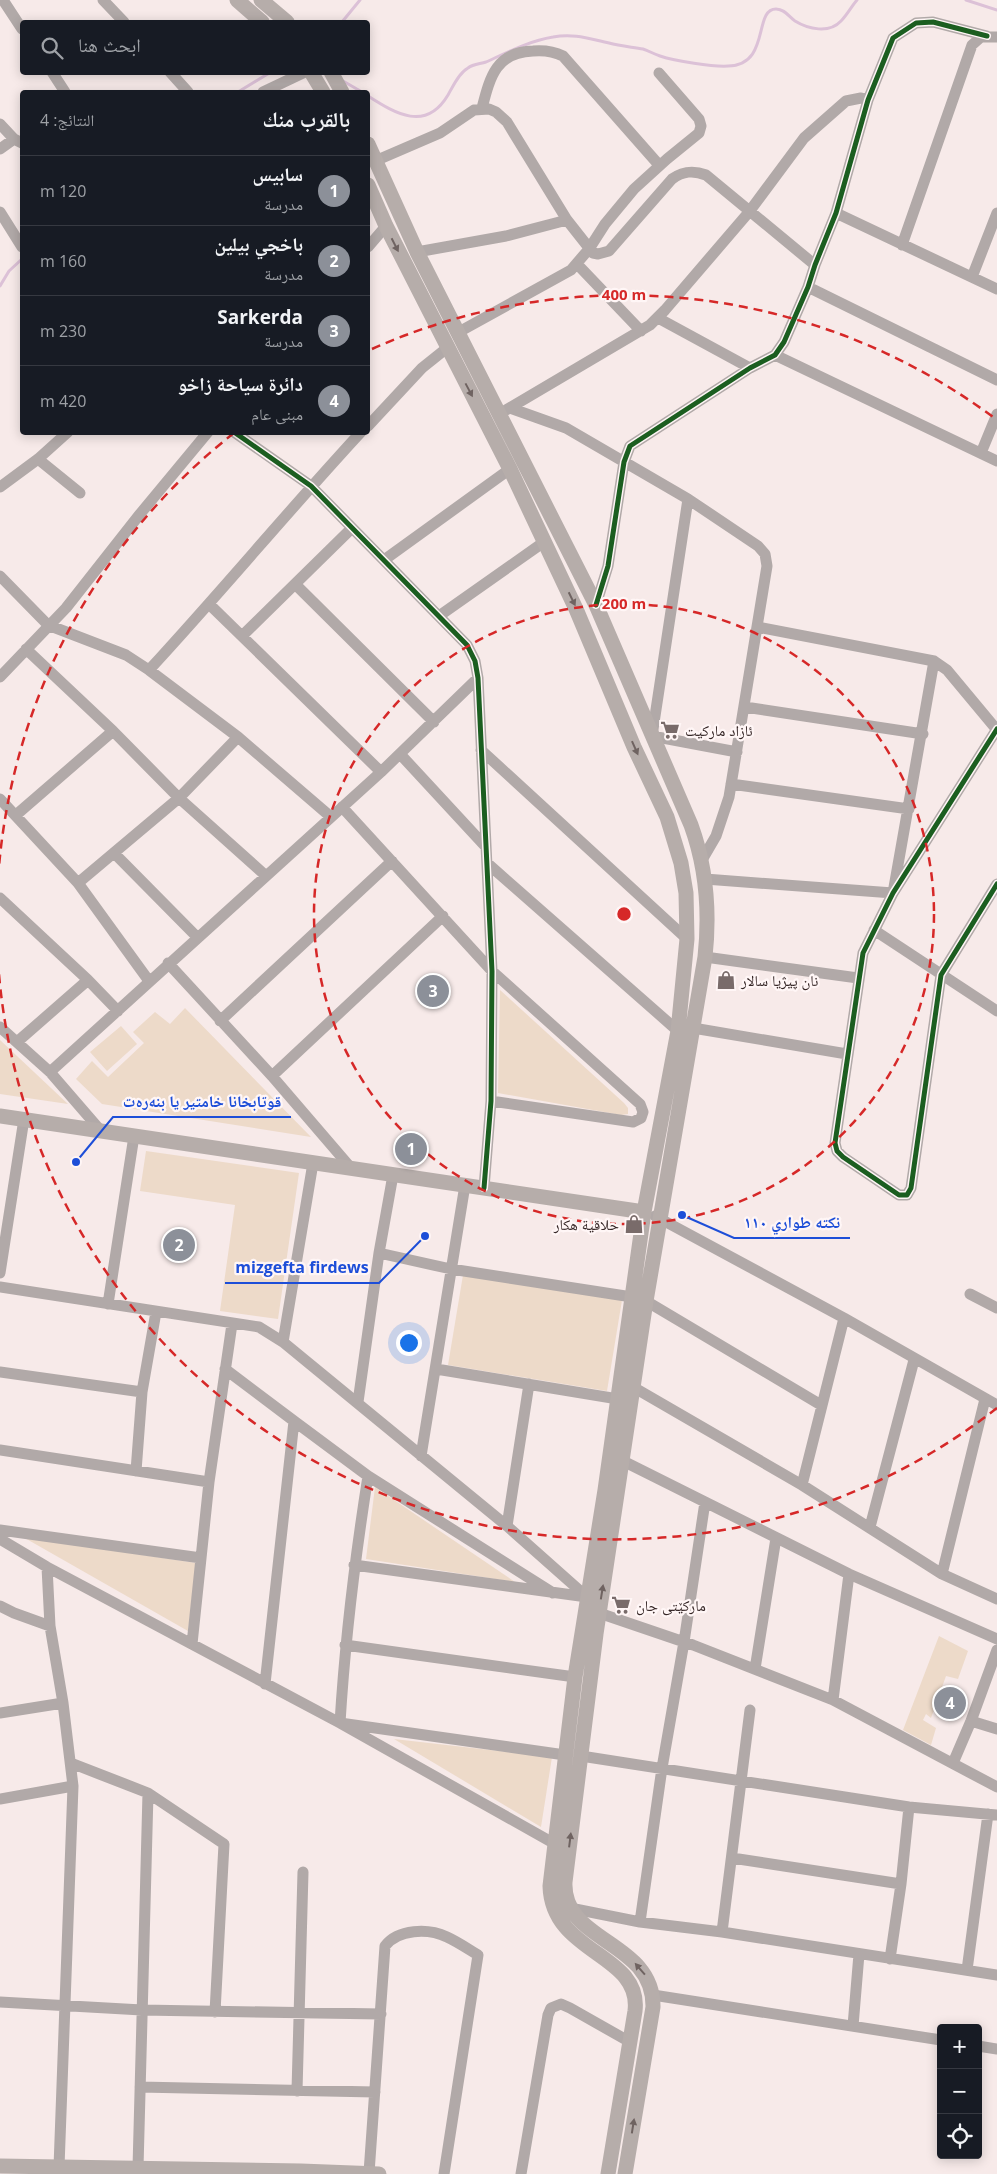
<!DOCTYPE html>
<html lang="ar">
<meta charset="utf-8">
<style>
body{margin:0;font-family:"Open Sans","Noto Naskh Arabic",sans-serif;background:#20242c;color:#f1f3f6;direction:rtl}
.controls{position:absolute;right:15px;bottom:15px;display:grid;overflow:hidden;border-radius:5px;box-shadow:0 2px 12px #0003}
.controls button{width:45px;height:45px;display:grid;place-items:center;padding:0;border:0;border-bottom:1px solid #363941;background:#171b24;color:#f1f3f6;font:25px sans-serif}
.you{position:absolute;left:408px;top:1342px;width:18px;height:18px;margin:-12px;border:4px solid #fff;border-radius:50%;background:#1a73e8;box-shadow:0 0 0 8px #1a73e833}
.badge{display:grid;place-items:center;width:32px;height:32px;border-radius:50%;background:#8c9099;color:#fff;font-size:16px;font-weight:700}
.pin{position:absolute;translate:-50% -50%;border:2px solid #fff;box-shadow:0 1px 5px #0006}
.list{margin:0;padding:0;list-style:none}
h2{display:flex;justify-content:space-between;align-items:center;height:65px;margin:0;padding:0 20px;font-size:21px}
h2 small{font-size:16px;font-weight:400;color:#9ea1a6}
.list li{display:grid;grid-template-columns:32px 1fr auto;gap:15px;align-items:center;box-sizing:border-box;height:70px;padding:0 20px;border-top:1px solid #363941}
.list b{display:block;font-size:19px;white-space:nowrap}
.list p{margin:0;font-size:16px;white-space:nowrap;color:#9ea1a6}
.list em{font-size:16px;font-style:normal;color:#9ea1a6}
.icon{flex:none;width:28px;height:28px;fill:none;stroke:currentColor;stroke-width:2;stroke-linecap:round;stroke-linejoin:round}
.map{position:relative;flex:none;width:997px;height:2174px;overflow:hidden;direction:ltr}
.search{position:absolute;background:#171b24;box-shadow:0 2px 12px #0003;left:20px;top:20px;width:350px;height:55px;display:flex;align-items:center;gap:12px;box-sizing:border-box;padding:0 18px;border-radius:5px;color:#9ea1a6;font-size:19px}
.panel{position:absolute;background:#171b24;box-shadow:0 2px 12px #0003;left:20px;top:90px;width:350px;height:345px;border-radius:5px;direction:rtl}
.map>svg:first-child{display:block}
.green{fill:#eddac9}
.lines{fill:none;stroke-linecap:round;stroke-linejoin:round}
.stream{stroke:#dcc1d7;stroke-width:3}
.minor{stroke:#b1a9a8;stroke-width:11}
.major{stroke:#b6adaa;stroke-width:15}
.cycleway-casing{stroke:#fff6f6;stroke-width:8}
.cycleway{stroke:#1b5e20;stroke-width:5}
.oneway{fill:#6f6361}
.ring{fill:none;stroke:#d62828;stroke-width:2.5;stroke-dasharray:9 6}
.labels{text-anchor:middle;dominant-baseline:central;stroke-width:4.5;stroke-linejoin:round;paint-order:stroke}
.poi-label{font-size:15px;fill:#352626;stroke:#fff6f6;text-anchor:start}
.centre{fill:#d62828;stroke:#fff6f6;stroke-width:2.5}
.ring-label{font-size:15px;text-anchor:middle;font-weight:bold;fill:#d62828;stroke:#fff6f6;stroke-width:4.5;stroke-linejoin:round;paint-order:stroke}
.leader{fill:none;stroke:#1d4ed8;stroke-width:2}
.callout-dot{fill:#1d4ed8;stroke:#fff6f6;stroke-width:2}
.callout-label{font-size:16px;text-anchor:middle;font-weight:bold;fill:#1d4ed8;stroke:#fff6f6;stroke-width:4.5;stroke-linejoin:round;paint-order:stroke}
</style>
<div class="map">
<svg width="997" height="2174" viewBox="0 0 997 2174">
<rect width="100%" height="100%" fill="#f7eae9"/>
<path class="green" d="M500,990L624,1103L628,1108V1114L621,1115L498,1093Z
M185,1008L311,1137L102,1104L76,1079L92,1061L108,1077L144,1043L133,1032L155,1012L170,1024Z
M121,1026L137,1044L107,1071L90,1052Z
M0,1040L68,1104L0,1094Z
M146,1151L299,1173L278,1319L220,1311L235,1205L140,1191Z
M463,1275L622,1300L607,1391L448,1365Z
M375,1487L515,1582L366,1559Z
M23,1537L196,1563L188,1631Z
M939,1636L968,1651L958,1679L946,1676L931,1718L926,1714L923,1720L936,1728L931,1745L903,1730Z
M394,1739L552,1757L541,1827Z"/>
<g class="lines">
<path class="stream" d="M966,0L997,10
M342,22L360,0
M343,81L362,92
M238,92L271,72
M368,96C396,114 426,132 448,95C453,86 459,73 468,68C473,64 480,64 486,62C508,52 529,41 553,37C574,33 590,39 609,43C620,46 632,47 643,49C649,51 654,54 660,56C675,61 713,67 728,66C771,65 753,9 776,9C785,9 789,17 795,21C808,29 829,34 841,21C847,15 851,7 857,0
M0,286L9,271L22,259"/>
<path class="minor" d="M3,0L22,29
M103,0L124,22
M52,72L65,92
M170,72L188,92
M263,92L305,72
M482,108C490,77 496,52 533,51C545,50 553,51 563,56L659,165
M0,124L14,139L22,143
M0,149L14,139
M375,161L440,133L474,110L489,109L496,112L507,122L567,220L593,253L598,254L609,251L672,179C683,171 693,170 706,175L815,265
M0,212L22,247
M836,213L997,289
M902,245L972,45L981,37H997
M368,247L386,226
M417,252L506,236L567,220
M577,264L641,331
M972,277L997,213
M808,287L997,380
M658,318L750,368
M457,333L571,270L589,249L605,224L634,189L667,159L699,133L701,126L699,119L659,73
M775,355L997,461
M510,408L566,428L688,499L758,546L765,554L767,566L729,797L716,836L702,860
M506,410L650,325L665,310L749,212L804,138L846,101L861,98L868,100
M368,426L422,368L447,348
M234,432L311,486L467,645L475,661L478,678L492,971L491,1101L484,1188
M981,453L997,414
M38,459L80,493
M0,487L38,459L68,432
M688,499L652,736L737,752
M384,560L510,469
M0,576L48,625L126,655L149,670L238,737L331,817
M295,584L434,722
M209,604L381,772
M596,605L608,566L624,462L630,446L750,368L775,355L784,342L808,287L815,265L836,213L868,100L893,38L916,23L933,22L987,36
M439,616L544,542
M757,627L934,661L947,670L997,730
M242,636L352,528
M26,649L113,731L179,798L265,875
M149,670C221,592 289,510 361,432
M0,677L66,608L140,514L208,432
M745,707L923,734
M997,729L893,893L863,953L835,1143L837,1151L843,1157L899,1195H907L911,1188L941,975L997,884
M481,750L687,939
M400,754L486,847
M731,784L909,809
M0,799L78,883L149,981
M342,807L492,971L640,1104L643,1112L641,1118L633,1122L491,1101
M16,815L113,731
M114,853L197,937
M487,863L678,1031
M705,879L893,893L934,661
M78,883L179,798L238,737
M0,898L88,980L118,1011
M874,930L997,1011
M705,957L858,978
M168,963L272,1076L351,1168
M220,1021L392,861
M0,1027L50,1072L101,1131
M693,1028L847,1054
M17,1042L88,980
M50,1072L381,772L478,678
M272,1076L443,916
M655,1216L844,1318L997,1405
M379,1253L451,1269L632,1297
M0,1273L24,1119
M0,1287L259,1327L283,1342L313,1163
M970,1294L997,1308
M646,1301L821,1405
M108,1304L134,1136
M283,1342L507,1526L587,1597
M225,1369L294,1421L265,1684
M436,1369L618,1399
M0,1372L142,1392
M633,1387L802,1485L942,1574L997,1599
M358,1402L379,1253L393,1175
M294,1421L368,1476L553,1593
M0,1450L209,1482
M421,1456L465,1185
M623,1461L849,1574L997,1639
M136,1471L142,1392L156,1312
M368,1476C355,1558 345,1640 340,1723L565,1755
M802,1485L844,1318
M507,1526L529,1384
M870,1527L914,1360
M0,1530L201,1558
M0,1539L47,1567L340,1723L555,1844
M354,1565L587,1597
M47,1567L50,1626L63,1703L73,1786L59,2167
M942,1574L985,1399
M0,1606L14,1613L50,1626
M599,1613L693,1645L833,1700L997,1787
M192,1644L209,1482L232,1324
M345,1645L575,1677
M755,1669L776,1538
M833,1700L849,1574
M0,1713L63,1703
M971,1721L997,1729
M581,1756L909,1807L997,1815
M71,1763L148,1793L224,1844L215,2012
M953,1763L971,1721L997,1650
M0,1799L73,1786
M732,1858L901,1884
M570,1908L640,1922L722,1932L997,1975
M640,1922L662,1768L684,1642L705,1502
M722,1932L750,1710
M890,1959L901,1884L909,1807
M967,1970L988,1814
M653,1995L941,2040
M0,2002L142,2010L381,2014
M853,2026L859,1954
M978,2046L997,2049
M140,2087L375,2092
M297,2091L303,1872
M138,2168L148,1793
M369,2173L385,1946C398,1929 428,1928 447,1937C458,1942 468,1949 478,1955L444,2174
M521,2174L548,2015L551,2008L561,2004L570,2008L630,2042"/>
<path class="major" d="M237,0L262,22
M261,0L287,22
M311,72L323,92
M331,72L342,92
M368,144L417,252L596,605L691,825C707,869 710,911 705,957L646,1301L596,1634L565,1882C562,1943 654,1940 653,2007L625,2174
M368,185L386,226L510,469L576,609L634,747L667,817L681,863L686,893L687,939L678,1031L644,1212L605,1490L575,1677L550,1886C552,1955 642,1953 635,2011L608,2174
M0,1116L644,1212
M0,2166L301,2171L379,2174"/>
<g class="cycleway-casing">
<path id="cycleway" d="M234,432L311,486L467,645L475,661L478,678L492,971L491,1101L484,1188
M596,605L608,566L624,462L630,446L750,368L775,355L784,342L808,287L815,265L836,213L868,100L893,38L916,23L933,22L987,36
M997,729L893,893L863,953L835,1143L837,1151L843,1157L899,1195H907L911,1188L941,975L997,884"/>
</g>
<use href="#cycleway" class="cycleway"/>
</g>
<defs><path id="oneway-solid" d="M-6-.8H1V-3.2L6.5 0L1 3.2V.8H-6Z" transform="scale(1.25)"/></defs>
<g class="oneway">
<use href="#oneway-solid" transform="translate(395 245) rotate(63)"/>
<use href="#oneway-solid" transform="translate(469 390) rotate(62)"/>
<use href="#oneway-solid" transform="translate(572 599) rotate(64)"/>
<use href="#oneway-solid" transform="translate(635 748) rotate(66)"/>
<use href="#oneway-solid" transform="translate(602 1592) rotate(-81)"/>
<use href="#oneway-solid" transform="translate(570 1840) rotate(-83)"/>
<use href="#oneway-solid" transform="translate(640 1969) rotate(-131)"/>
<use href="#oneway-solid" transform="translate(633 2126) rotate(-81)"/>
</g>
<g class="ring">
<circle cx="624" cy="914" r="310"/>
<path d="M997 1408A619 619 0 0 1 234 433M372 349A619 619 0 0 1 997 420"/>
</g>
<defs>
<g id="supermarket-bare" transform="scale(1.5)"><path d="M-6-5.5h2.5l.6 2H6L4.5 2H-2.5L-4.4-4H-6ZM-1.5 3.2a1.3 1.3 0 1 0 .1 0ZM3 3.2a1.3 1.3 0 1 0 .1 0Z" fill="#796b6a" stroke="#fff6f6" stroke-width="2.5" paint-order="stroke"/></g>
<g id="shop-bare" transform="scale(1.5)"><path d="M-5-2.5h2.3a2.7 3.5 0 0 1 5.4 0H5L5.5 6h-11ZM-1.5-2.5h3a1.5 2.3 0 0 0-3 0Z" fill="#796b6a" stroke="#fff6f6" stroke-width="2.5" paint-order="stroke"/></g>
</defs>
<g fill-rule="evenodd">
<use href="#supermarket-bare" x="670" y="730"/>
<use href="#shop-bare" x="726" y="980"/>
<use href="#shop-bare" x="634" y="1224"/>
<use href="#supermarket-bare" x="621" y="1605"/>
</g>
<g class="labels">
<g class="poi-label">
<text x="685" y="730">ئازاد ماركيت</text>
<text x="741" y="980">نان پيژيا سالار</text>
<text x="619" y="1224" text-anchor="end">حلاقية هكار</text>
<text x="636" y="1605">مارکێتی جان</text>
</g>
</g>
<circle cx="624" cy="914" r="8" class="centre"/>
<g class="ring-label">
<text x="624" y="300">400 m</text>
<text x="624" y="609">200 m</text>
</g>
<path class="leader" d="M76 1162L113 1117H291M682 1215L734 1238H850M425 1236L379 1283H225"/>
<g class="callout-dot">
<circle cx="76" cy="1162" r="5"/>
<circle cx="682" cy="1215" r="5"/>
<circle cx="425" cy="1236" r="5"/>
</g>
<g class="callout-label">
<text x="202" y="1107">قوتابخانا خامتیر یا بنەرەت</text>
<text x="792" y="1228">نكته طواري ١١٠</text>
<text x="302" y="1273">mizgefta firdews</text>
</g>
</svg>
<div class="controls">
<button>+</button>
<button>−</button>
<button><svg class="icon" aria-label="locate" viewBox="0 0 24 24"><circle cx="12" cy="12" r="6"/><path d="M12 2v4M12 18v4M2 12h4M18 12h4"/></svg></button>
</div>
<div class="you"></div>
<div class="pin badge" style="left:411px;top:1149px">1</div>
<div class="pin badge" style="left:179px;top:1245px">2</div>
<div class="pin badge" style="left:433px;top:991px">3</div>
<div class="pin badge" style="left:950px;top:1703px">4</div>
<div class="search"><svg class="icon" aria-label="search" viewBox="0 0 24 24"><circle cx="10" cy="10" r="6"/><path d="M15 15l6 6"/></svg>ابحث هنا</div>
<section class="panel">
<h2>بالقرب منك<small>النتائج: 4</small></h2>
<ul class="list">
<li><span class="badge">1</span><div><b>سابيس</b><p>مدرسة</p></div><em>120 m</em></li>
<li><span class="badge">2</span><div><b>باخجي بيلين</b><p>مدرسة</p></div><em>160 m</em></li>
<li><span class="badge">3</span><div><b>Sarkerda</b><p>مدرسة</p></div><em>230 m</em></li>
<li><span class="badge">4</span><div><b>دائرة سياحة زاخو</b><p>مبنى عام</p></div><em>420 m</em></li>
</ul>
</section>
</div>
